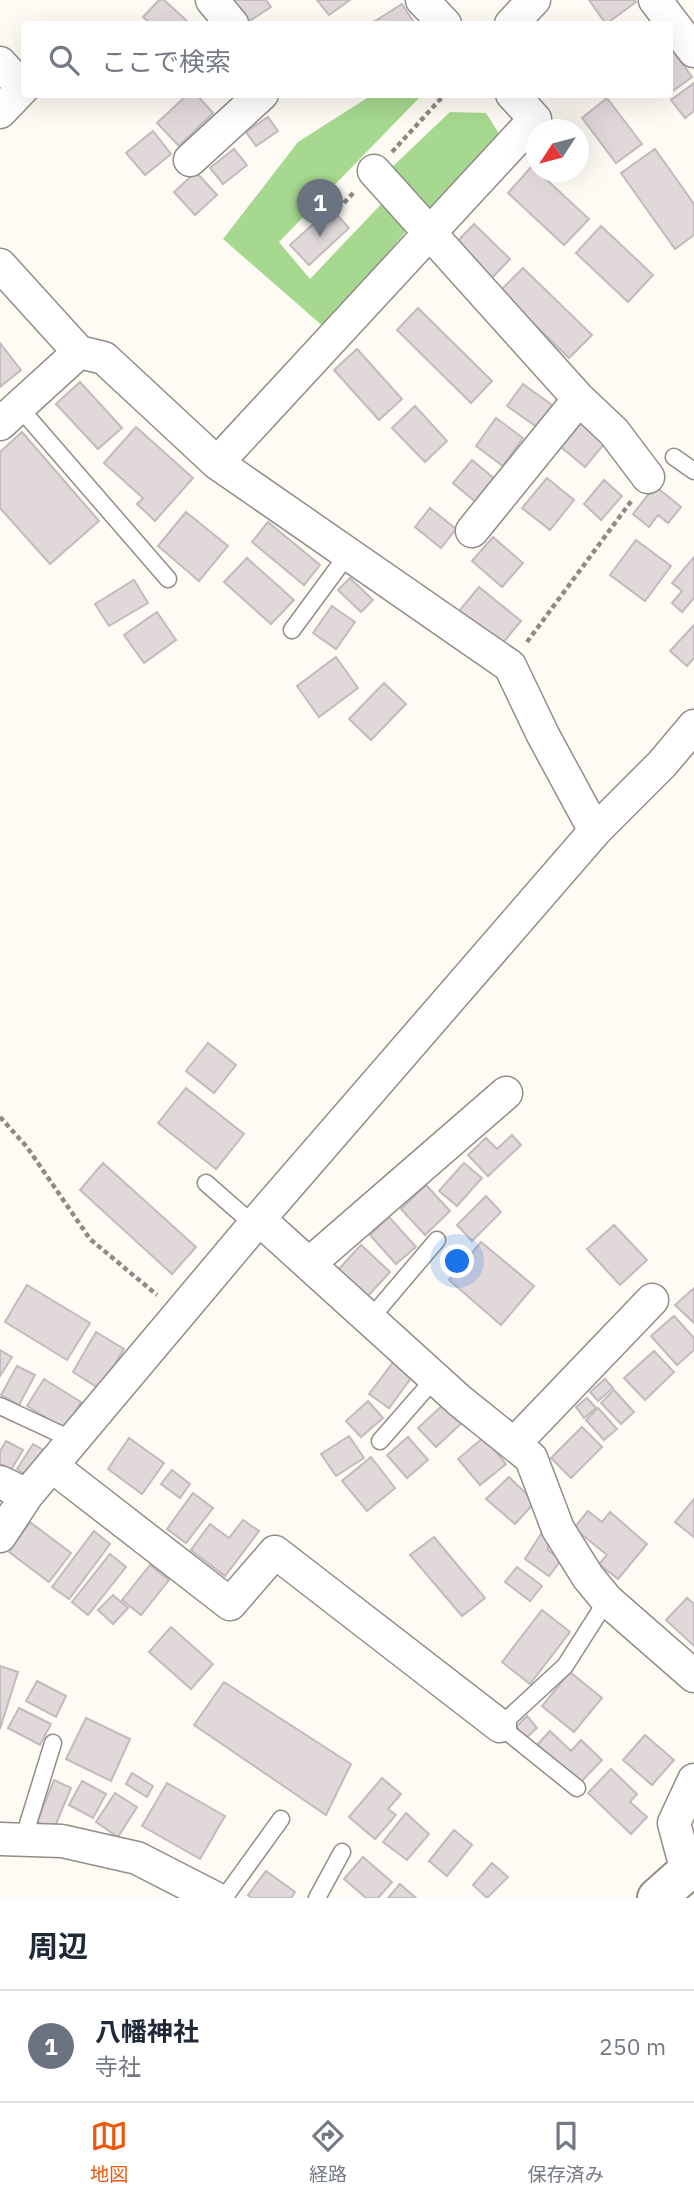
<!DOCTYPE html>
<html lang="ja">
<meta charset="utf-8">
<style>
body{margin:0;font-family:"IBM Plex Sans","Noto Sans JP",sans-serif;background:#f2f2f3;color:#1f2937}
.compass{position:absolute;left:526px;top:119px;width:63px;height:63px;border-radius:50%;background:#fff;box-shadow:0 7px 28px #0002;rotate:234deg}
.you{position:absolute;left:458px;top:1262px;width:24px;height:24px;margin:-18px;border:5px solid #fff;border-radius:50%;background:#1a73e8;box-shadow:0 0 0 10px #1a73e833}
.badge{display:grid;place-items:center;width:46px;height:46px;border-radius:50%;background:#ea580c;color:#fff;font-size:23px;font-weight:700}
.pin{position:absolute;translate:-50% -58px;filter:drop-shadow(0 2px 4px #0008)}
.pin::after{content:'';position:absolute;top:37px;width:24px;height:21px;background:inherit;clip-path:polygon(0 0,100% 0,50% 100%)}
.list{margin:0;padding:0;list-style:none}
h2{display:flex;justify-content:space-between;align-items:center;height:91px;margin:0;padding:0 28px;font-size:30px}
h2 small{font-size:23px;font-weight:400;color:#747a83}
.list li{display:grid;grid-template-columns:46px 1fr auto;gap:21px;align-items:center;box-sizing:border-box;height:112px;padding:0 28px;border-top:2px solid #e0e1e3}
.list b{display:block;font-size:26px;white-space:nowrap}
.list p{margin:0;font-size:23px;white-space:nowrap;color:#747a83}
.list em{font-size:23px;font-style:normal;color:#747a83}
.icon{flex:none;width:38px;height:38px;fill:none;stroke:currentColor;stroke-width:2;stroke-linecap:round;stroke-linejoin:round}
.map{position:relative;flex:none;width:694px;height:1898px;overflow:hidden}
.search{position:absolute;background:#fff;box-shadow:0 7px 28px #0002;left:21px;right:21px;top:21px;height:77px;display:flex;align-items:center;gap:18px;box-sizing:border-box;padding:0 24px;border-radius:7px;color:#747a83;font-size:26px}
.sheet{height:203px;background:#fff}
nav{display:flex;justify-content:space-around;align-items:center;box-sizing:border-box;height:98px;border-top:2px solid #e0e1e3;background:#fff;font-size:19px;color:#747a83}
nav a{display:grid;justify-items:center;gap:4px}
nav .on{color:#ea580c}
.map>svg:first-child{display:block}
.forest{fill:#a6d98f}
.building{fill:#e1d8da;stroke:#c3babd;stroke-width:2}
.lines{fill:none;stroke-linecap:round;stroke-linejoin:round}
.lane-casing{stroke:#908e87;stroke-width:19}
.street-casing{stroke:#908e87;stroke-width:35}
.secondary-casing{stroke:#908e87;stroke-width:42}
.path{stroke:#8c8b85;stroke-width:4.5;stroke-dasharray:5 3.5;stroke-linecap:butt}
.lane{stroke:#fff;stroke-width:16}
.street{stroke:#fff;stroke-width:32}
.secondary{stroke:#fff;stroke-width:38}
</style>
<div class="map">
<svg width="694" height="1898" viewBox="0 0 694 1898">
<rect width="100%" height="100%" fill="#fdfbf3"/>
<path class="forest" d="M372,95H422L279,242L310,279L384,201L408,229L325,328L223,239L298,142Z
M450,112L486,113L503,140L432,212L391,168Z"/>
<path class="building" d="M159,0H164L188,22L151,24L143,17Z
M231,0H266L271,7L248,22Z
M317,0H350L329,15Z
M589,0H634L636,2L606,24Z
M402,4L415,24H373L372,23Z
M672,49L692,77L670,93V51Z
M694,83V111L685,118L671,100Z
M188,94H196L213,113L179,146L157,123Z
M607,98L642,144L616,163L582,118Z
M268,117L278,131L256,146L246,132Z
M153,131L171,154L145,175L126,153Z
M234,149L247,165L223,184L210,168Z
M655,149L694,204V235L675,249L621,173Z
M532,166L589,219L564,245L508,193Z
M196,172L217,195L195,215L174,192Z
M331,208L349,228L309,265L290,245Z
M474,224L510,259L490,280L452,247Z
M601,226L653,275L628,302L576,253Z
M523,268L592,335L569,358L500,291Z
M418,308L492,381L471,403L397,330Z
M0,343L21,370L0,387Z
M357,349L402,399L379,420L334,370Z
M80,382L122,428L98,449L56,404Z
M523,384L552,405L537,427L507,406Z
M415,406L447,441L425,462L392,428Z
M496,418L523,438L503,466L476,446Z
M581,423L605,443L585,467L561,447Z
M136,427L193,478L155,521L137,504L143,498L104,463Z
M22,432L99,521L50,564L0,508V452Z
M472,460L496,480L477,503L453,483Z
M547,478L574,500L550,530L522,508Z
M604,480L622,496L601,520L584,504Z
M655,486L681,507L668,523L658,515L649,527L633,514Z
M430,508L456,529L441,548L415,527Z
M186,512L228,546L199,581L158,546Z
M268,522L320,565L304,585L252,542Z
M493,537L523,563L502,587L472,561Z
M636,540L671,566L645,601L610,575Z
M694,557V598L682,612L672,603L682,591L672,583Z
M247,558L294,600L271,624L224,582Z
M350,578L373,600L361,612L338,590Z
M134,580L148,603L109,626L95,604Z
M479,587L521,621L501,645L459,611Z
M332,606L355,622L336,649L313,633Z
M157,612L176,640L144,663L124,635Z
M694,625V658L687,666L670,651Z
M336,657L358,688L319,717L297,686Z
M384,683L406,704L371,740L349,719Z
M208,1043L236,1065L214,1093L186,1071Z
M186,1088L244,1134L216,1169L158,1123Z
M512,1135L521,1145L488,1176L468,1155L486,1138L497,1149Z
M103,1163L196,1247L172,1274L80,1190Z
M464,1163L482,1178L457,1206L439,1191Z
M426,1185L450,1211L425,1235L401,1209Z
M486,1196L501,1212L472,1241L457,1225Z
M389,1217L416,1247L396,1264L370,1235Z
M614,1225L647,1260L620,1285L587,1249Z
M481,1242L534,1286L501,1325L449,1280Z
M361,1245L390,1272L367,1297L338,1270Z
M27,1285L90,1323L67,1360L5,1322Z
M694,1288V1323L675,1305Z
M674,1316L694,1338V1350L677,1365L651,1336Z
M96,1332L124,1349L100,1389L73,1372Z
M0,1350L12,1357L0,1376Z
M654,1351L674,1372L645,1400L624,1378Z
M395,1360L414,1374L389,1408L369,1394Z
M17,1366L35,1375L19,1405L1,1395Z
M44,1379L81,1402L65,1429L27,1406Z
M605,1379L613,1388L598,1401L590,1392Z
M614,1390L634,1412L621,1424L601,1403Z
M587,1398L596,1408L584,1418L576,1407Z
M368,1401L383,1418L361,1437L346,1421Z
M447,1401L464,1421L436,1447L418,1428Z
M598,1408L617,1429L604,1440L586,1420Z
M582,1427L602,1447L571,1478L551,1458Z
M349,1436L364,1458L336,1476L321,1454Z
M408,1437L428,1460L407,1478L387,1455Z
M484,1437L506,1464L480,1485L458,1459Z
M129,1438L164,1463L142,1494L108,1469Z
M6,1441L23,1450L11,1470L0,1464V1451Z
M33,1444L47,1452L31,1478L17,1469Z
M371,1457L395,1488L367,1511L342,1481Z
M172,1470L190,1484L180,1498L161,1484Z
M509,1477L535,1502L515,1524L486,1499Z
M193,1493L213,1508L186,1543L167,1529Z
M694,1499V1537L675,1522Z
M588,1511L602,1522L610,1512L647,1544L618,1579L599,1564L607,1555L574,1528Z
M243,1520L259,1531L225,1576L191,1550L210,1524L229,1538Z
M30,1522L71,1553L49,1582L9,1552Z
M544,1529L549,1533L548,1550L561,1560L549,1576L525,1559Z
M94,1531L110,1544L69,1599L52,1587Z
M434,1537L485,1598L462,1616L410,1555Z
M110,1554L126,1567L88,1615L72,1602Z
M150,1565L169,1580L141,1615L122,1600Z
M517,1567L542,1586L530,1601L505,1582Z
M113,1595L128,1608L113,1624L98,1610Z
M687,1598L694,1604V1646L666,1620Z
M542,1610L570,1632L530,1684L502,1662Z
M171,1627L213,1664L191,1689L149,1652Z
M0,1666L18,1672L0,1729Z
M570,1672L602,1698L574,1732L542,1706Z
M37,1681L66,1696L56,1717L26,1701Z
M224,1682L351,1764L326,1815L194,1725Z
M19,1708L51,1724L40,1745L8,1728Z
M527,1716L537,1728L526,1738L516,1727Z
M86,1718L130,1739L111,1781L66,1759Z
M550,1731L571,1751L581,1740L602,1760L579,1784L537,1745Z
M645,1735L674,1760L652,1785L623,1760Z
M611,1769L637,1794L630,1802L647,1817L631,1834L588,1793Z
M132,1773L153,1786L147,1797L126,1784Z
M382,1778L401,1794L388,1809L396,1815L375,1839L349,1817Z
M54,1780L71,1788L54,1829L37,1822Z
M82,1781L106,1794L93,1818L69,1805Z
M167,1783L225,1816L200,1859L142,1826Z
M115,1793L137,1807L118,1837L96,1822Z
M406,1813L429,1834L407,1860L383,1842Z
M454,1830L472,1845L447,1876L429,1861Z
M363,1857L392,1882L378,1898H366L344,1879Z
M492,1863L508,1877L487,1898L473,1885Z
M266,1871L295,1892L291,1898H252L248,1895Z
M400,1884L416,1898H388Z"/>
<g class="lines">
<g class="lane-casing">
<path id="lane" d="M19,407L168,579
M674,457L694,471
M292,630L348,554
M206,1183L254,1225
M370,1319L437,1240
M0,1406L73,1440
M380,1441L435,1378
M577,1788L500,1726L565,1666L607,1600
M23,1840L53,1743
M224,1898L281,1819
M317,1898L342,1852"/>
</g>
<g class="street-casing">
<path id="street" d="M212,0L232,24
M422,0L445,24
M655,0L694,51
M511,24L534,0
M0,63L23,88L0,112
M190,160L262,94
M374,171L579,399L614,432L648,477
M0,265L79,352L104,358L217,463L510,666L543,735L595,831
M0,424L79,352
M217,463L535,119L512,94
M472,531L579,399
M259,1219L595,831L662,764L694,726
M309,1264L506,1093
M514,1444L652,1300
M52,1466L230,1604L275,1552L500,1726
M0,1482L27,1495L0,1536
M27,1495L259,1219L460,1401L531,1458L558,1529L588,1577L607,1600L694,1676
M0,1839L62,1841L137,1858L215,1898
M687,1872L674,1823L694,1780"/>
</g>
<g class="secondary-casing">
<path id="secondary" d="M657,1898L694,1865"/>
</g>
<path class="path" d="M392,152L445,94
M344,203L355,191
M527,642L632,500
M0,1117L27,1147L90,1239L157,1295"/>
<use href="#lane" class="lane"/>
<use href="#street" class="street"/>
<use href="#secondary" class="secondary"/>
</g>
</svg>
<svg class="compass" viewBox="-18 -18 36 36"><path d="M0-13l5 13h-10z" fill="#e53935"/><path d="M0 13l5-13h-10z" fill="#747a83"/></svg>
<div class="you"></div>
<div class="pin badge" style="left:320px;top:237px;background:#6b7280">1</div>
<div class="search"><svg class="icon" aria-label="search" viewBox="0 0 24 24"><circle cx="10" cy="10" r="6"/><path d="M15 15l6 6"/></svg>ここで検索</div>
</div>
<section class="sheet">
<h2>周辺<small></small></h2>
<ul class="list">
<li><span class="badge" style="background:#6b7280">1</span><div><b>八幡神社</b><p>寺社</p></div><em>250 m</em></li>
</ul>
</section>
<nav>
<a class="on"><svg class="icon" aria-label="map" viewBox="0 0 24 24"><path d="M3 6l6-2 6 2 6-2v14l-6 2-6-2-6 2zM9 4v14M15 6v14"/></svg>地図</a>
<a><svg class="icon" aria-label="directions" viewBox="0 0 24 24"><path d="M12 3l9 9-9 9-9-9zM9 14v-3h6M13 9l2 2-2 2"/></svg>経路</a>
<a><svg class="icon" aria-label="saved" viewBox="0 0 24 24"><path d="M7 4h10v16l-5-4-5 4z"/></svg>保存済み</a>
</nav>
